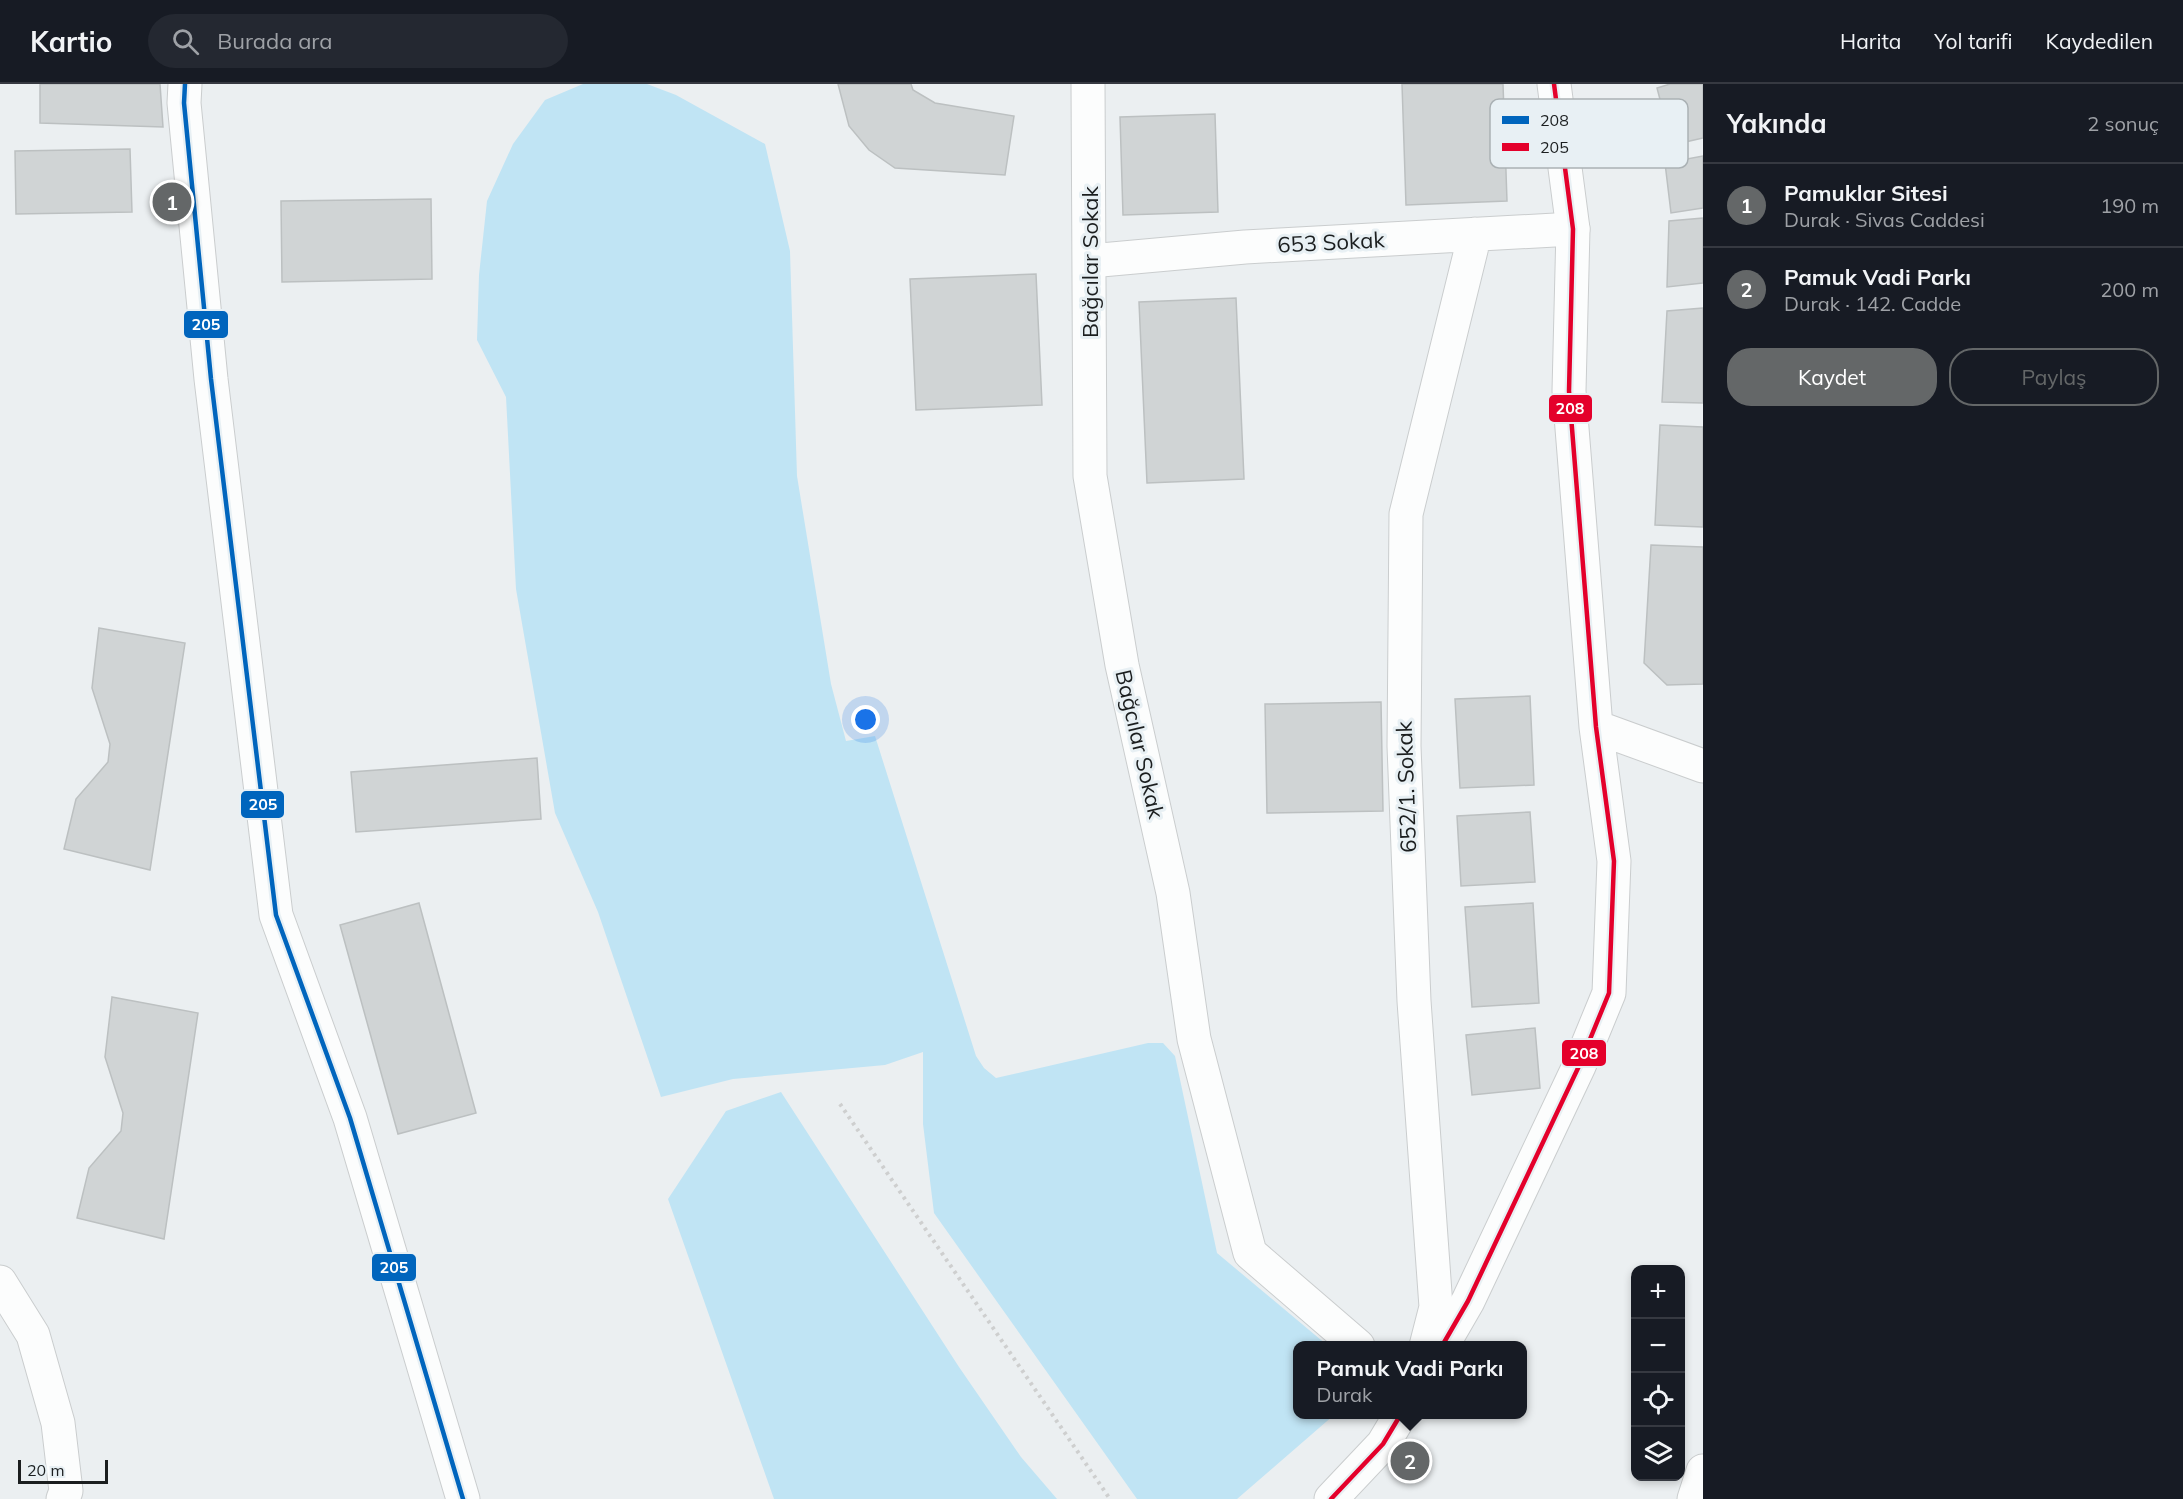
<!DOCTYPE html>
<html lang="tr">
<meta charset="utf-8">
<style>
body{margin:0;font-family:Mulish,sans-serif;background:#242831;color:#f1f3f6}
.controls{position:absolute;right:18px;bottom:18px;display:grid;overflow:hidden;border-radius:12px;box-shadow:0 3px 9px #0003}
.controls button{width:54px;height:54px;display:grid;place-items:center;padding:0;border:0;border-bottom:2px solid #363941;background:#171b24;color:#f1f3f6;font:30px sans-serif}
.scale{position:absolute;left:18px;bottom:15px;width:90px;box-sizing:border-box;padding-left:6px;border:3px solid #1b1e1f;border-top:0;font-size:16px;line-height:21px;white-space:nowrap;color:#1b1e1f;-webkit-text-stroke:4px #e8f0f4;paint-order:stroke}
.you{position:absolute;left:866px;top:636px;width:21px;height:21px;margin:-15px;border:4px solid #fff;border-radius:50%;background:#1a73e8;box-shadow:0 0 0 9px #1a73e833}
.badge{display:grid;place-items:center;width:39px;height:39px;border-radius:50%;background:#646768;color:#fff;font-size:20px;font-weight:700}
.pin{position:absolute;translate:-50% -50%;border:3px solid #fff;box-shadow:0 2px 6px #0006}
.popup{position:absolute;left:1293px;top:1257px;width:234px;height:78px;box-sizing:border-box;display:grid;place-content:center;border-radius:12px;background:#171b24;filter:drop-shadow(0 2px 4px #0005);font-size:20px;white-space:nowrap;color:#9ea1a6}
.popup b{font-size:22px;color:#f1f3f6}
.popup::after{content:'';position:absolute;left:50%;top:100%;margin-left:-12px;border:12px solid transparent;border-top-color:#171b24}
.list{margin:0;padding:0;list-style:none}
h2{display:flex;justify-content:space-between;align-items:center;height:78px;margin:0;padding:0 24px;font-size:26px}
h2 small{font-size:20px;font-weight:400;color:#9ea1a6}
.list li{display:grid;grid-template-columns:39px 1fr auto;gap:18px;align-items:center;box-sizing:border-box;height:84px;padding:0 24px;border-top:2px solid #363941}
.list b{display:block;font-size:22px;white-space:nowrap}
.list p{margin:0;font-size:20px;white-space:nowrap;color:#9ea1a6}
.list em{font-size:20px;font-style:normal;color:#9ea1a6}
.actions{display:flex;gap:12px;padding:18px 24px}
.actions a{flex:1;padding:14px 0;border:2px solid #646768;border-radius:24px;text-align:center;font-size:21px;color:#646768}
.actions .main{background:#646768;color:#fff}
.icon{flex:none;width:33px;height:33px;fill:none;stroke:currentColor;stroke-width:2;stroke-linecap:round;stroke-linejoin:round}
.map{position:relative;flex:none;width:1703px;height:1415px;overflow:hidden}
header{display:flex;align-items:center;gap:36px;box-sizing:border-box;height:84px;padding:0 30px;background:#171b24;border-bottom:2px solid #363941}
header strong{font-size:28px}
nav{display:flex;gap:33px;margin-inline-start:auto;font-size:21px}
.search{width:420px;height:54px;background:#242831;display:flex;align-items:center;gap:15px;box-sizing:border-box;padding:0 21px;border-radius:33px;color:#9ea1a6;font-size:22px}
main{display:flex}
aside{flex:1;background:#171b24}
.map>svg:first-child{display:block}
.green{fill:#c0e4f4}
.building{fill:#d0d4d5;stroke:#bcc0c1;stroke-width:1.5}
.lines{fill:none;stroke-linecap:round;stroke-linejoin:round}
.street-casing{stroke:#cacdce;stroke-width:35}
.secondary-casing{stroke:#cacdce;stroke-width:35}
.path{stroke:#cecfcf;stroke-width:4;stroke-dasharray:3 4.5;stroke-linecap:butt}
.street{stroke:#fcfdfd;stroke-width:33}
.secondary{stroke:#fcfdfd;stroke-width:33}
.bus-1-casing{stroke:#e8f0f4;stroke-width:9}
.bus-2-casing{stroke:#e8f0f4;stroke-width:9}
.bus-1{stroke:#0065bd;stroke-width:4.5}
.bus-2{stroke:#e4002b;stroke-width:4.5}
.labels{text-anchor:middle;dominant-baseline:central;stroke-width:6;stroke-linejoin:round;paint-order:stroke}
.street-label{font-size:22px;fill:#1b1e1f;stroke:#e8f0f4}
.key{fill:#e8f0f4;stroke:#aab1b4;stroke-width:1.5}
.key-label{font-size:16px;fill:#1b1e1f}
.line-badge{stroke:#e8f0f4;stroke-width:2}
.badge-label{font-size:16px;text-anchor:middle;font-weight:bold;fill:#fff}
</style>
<header>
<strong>Kartio</strong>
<div class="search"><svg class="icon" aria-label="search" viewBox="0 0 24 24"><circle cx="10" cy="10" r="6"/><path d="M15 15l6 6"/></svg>Burada ara</div>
<nav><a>Harita</a><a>Yol tarifi</a><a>Kaydedilen</a></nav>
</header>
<main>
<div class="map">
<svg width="1703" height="1415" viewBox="0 0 1703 1415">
<rect width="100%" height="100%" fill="#ebeff1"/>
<path class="green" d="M583,0H647L676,11L765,60L790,167L797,392L831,600L846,657L875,652L976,972L984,984L996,994L1148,959H1163L1175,972L1217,1169L1327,1261L1298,1262V1330L1334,1331L1237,1415H1137L934,1129L923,1040V968L885,981L733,995L661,1013L598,828L555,729L516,505L506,313L477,256L479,191L487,117L513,60L545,16Z
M781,1008L959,1283L1021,1373L1057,1415H774L668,1115L726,1027Z"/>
<path class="building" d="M40,0H160L163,43L40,39Z
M838,0H911L913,6L935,19L1014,32L1005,91L895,84L869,66L849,42Z
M1402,0H1503L1507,117L1406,121Z
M1670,0H1703V54L1672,61L1657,4Z
M1215,30L1218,128L1123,131L1120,33Z
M130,65L132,128L16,130L15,67Z
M1703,72V124L1671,129L1665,79Z
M431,115L432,195L282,198L281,117Z
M1703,134V199L1667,203L1669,137Z
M1036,190L1042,321L916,326L910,195Z
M1236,214L1244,395L1147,399L1139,218Z
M1703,224V319L1662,318L1667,227Z
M1660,341L1703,343V443L1655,441Z
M1651,461L1703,463V600L1667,601L1644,579Z
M99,544L185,559L150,786L64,765L76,715L108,678L110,660L92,604Z
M1530,612L1534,701L1460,704L1455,615Z
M1381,618L1383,727L1267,729L1265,620Z
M537,674L541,735L356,748L351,688Z
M1530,728L1535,798L1461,802L1457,732Z
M419,819L476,1029L398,1050L340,841Z
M1533,819L1539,919L1472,923L1465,823Z
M112,913L198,929L164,1155L77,1134L89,1084L121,1047L123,1029L105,973Z
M1535,944L1540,1004L1472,1011L1466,951Z"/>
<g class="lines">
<g class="street-casing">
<path id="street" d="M185,0L184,19L211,295L276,831L350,1034L463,1415
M1088,0L1090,392L1122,581L1173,809L1194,955L1250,1169L1358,1262
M1090,177L1245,163L1573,145
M0,1198L33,1251L58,1339L66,1407L63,1415
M1426,1262L1436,1223L1414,917L1404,662L1406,430L1475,150
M1694,1415L1703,1387"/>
</g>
<g class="secondary-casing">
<path id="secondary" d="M1596,643L1703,682
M1442,1262L1468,1217L1579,982L1609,909L1614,777L1596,643L1569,307L1573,145L1554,0
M1331,1415L1383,1360L1401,1330"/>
</g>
<path class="path" d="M840,1020L1110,1415"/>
<use href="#street" class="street"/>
<use href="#secondary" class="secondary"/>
<g class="bus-1-casing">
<path id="bus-1" d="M185,0L184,19L211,295L276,831L350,1034L463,1415"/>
</g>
<g class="bus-2-casing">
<path id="bus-2" d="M1442,1262L1468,1217L1579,982L1609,909L1614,777L1596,643L1569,307L1573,145L1554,0
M1331,1415L1383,1360L1401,1330"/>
</g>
<use href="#bus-1" class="bus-1"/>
<use href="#bus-2" class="bus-2"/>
</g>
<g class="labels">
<g class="street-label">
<text transform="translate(1331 158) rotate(-3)">653 Sokak</text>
<text transform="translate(1090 178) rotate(-90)">Bağcılar Sokak</text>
<text transform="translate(1140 660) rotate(77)">Bağcılar Sokak</text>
<text transform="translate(1406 703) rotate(-92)">652/1. Sokak</text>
</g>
</g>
<rect x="1490" y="15" width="198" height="69" rx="9" class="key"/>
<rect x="1502" y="32" width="27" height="8" fill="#0065bd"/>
<rect x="1502" y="59" width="27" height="8" fill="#e4002b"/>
<g class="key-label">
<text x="1540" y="42">208</text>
<text x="1540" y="69">205</text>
</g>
<g class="line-badge">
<rect x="183" y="226" width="46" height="29" rx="6" fill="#0065bd"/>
<rect x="1548" y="310" width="45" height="29" rx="6" fill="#e4002b"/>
<rect x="240" y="706" width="45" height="29" rx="6" fill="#0065bd"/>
<rect x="1561" y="955" width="46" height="28" rx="6" fill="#e4002b"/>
<rect x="371" y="1169" width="46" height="29" rx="6" fill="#0065bd"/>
</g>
<g class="badge-label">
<text x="206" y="246">205</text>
<text x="1570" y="330">208</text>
<text x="263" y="726">205</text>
<text x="1584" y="975">208</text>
<text x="394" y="1189">205</text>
</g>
</svg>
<div class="controls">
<button>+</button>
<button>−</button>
<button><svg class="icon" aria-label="locate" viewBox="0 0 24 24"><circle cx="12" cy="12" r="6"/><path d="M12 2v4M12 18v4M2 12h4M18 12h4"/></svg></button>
<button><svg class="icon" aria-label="layers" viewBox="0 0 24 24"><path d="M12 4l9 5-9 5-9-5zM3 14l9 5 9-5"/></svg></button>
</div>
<div class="scale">20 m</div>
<div class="you"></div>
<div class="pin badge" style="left:172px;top:118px">1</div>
<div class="pin badge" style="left:1410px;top:1377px">2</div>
<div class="popup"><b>Pamuk Vadi Parkı</b>Durak</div>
</div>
<aside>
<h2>Yakında<small>2 sonuç</small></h2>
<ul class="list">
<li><span class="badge">1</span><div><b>Pamuklar Sitesi</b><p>Durak · Sivas Caddesi</p></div><em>190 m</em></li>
<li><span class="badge">2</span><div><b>Pamuk Vadi Parkı</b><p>Durak · 142. Cadde</p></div><em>200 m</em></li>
</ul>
<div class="actions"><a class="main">Kaydet</a><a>Paylaş</a></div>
</aside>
</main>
